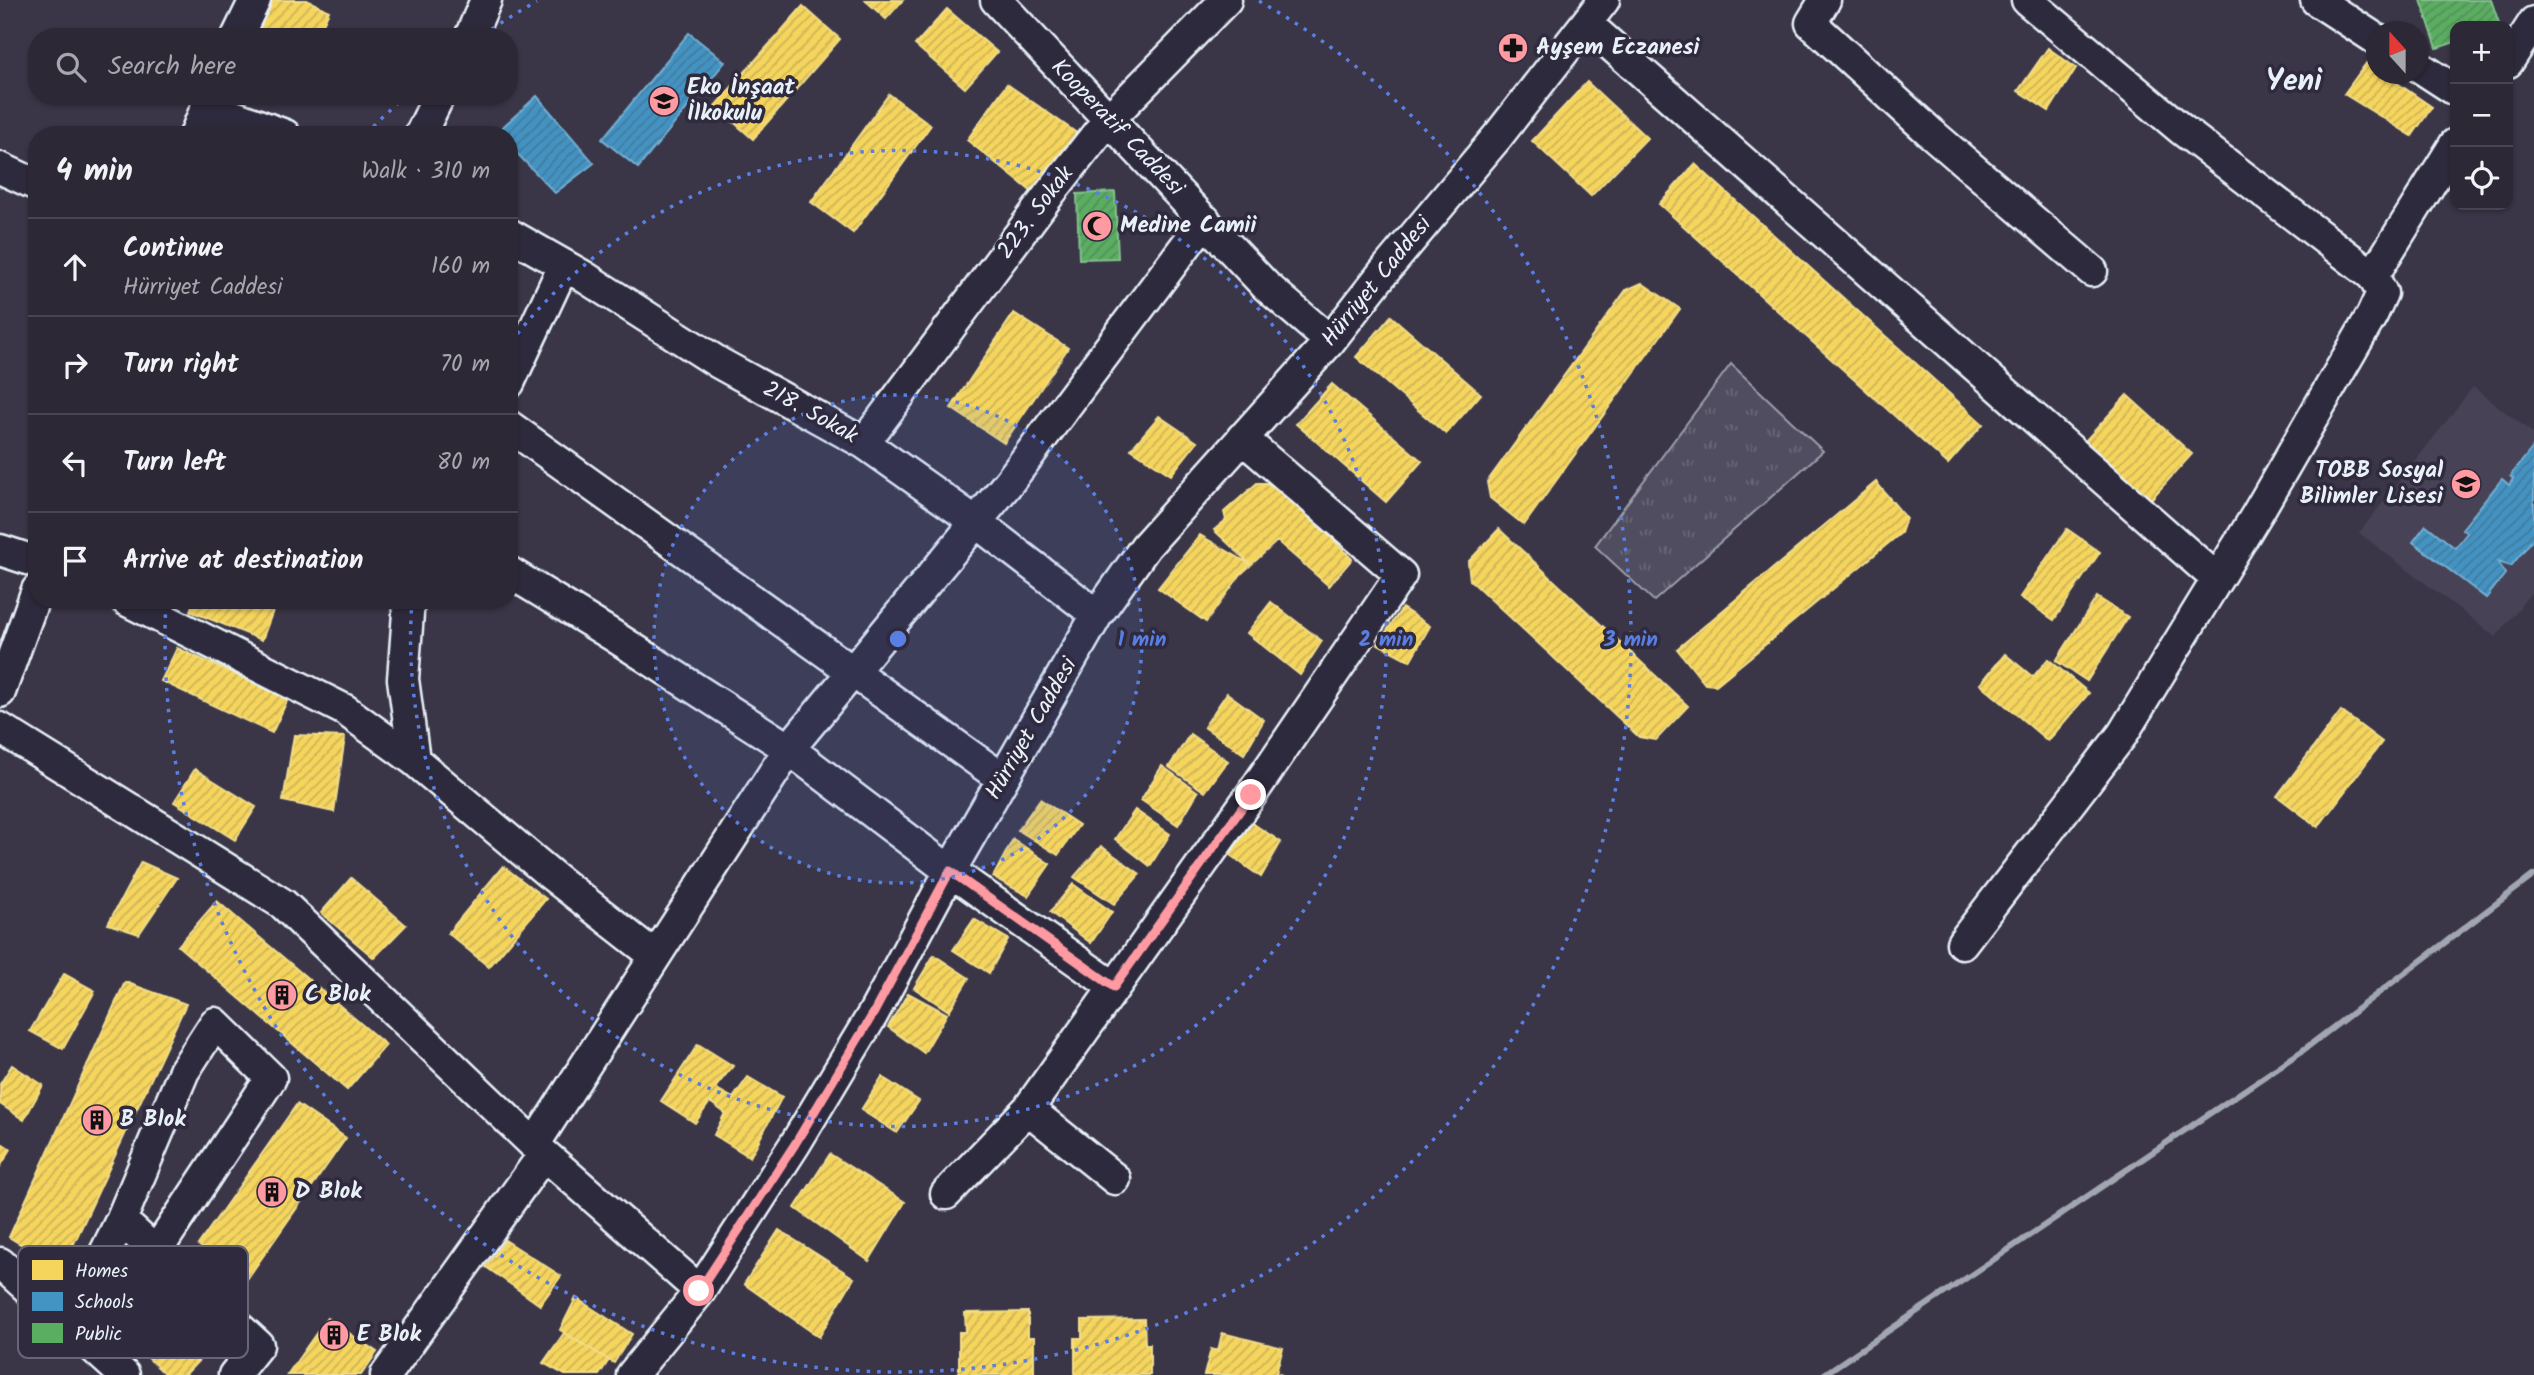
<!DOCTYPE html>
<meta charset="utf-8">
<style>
body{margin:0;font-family:Kalam,sans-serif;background:#383442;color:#f1f3f6}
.controls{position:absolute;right:21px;top:21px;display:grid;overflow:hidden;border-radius:14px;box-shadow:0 2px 5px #0004}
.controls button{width:63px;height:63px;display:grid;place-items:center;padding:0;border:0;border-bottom:2px solid #484451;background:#2c2836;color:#f1f3f6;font:35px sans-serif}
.compass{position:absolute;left:2366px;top:21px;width:63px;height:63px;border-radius:50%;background:#2c2836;box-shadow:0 2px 5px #0004;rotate:339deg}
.stop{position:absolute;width:21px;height:21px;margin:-16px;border:5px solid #ff9aa2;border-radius:50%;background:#fff}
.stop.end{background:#ff9aa2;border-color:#fff;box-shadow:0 2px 7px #0008}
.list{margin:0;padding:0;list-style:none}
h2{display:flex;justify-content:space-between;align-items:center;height:91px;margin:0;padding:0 28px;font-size:30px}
h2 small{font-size:23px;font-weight:400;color:#a6a6ad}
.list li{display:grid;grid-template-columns:46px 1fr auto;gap:21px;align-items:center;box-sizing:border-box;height:98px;padding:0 28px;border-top:2px solid #484451}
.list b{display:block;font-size:26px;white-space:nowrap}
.list p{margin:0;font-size:23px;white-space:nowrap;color:#a6a6ad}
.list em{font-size:23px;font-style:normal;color:#a6a6ad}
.icon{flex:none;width:38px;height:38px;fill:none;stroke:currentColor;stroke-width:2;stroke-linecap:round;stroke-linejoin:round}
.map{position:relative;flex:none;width:2534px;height:1375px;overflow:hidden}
.search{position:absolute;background:#2c2836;box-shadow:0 2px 5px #0004;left:28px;top:28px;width:490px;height:77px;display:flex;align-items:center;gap:18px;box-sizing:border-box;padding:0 24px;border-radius:28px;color:#a6a6ad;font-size:26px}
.panel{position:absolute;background:#2c2836;box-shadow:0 2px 5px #0004;left:28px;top:126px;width:490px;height:483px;border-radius:28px}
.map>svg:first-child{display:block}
.built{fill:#464354}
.grass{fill:url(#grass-tufts);stroke:#9ca0ac;stroke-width:2}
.homes{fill:url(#homes-hatch);stroke:#f2dd8b;stroke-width:2}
.schools{fill:url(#schools-hatch);stroke:#74afd3;stroke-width:2}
.public{fill:url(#public-hatch);stroke:#85c28e;stroke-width:2}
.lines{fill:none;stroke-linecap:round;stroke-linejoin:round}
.stream{stroke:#a2a6b1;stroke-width:6}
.minor-casing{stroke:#e8f1f8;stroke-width:35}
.minor{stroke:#2f2a3d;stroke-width:30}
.route{stroke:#ff9aa2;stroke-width:9}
.ring{fill:none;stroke:#5a7fe2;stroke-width:3.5;stroke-dasharray:3.5 7}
.labels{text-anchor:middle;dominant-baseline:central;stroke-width:7;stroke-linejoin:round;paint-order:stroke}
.poi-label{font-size:23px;font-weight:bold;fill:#e8f1f8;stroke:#2f2a3d;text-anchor:start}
.street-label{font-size:23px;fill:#e8f1f8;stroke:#2f2a3d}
.district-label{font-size:30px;font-weight:bold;fill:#e8f1f8;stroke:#2f2a3d}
.key{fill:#2f2a3d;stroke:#666675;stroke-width:2}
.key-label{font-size:19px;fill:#e8f1f8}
.centre{fill:#5a7fe2;stroke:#2f2a3d;stroke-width:3.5}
.ring-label{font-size:21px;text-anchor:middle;font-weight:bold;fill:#5a7fe2;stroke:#2f2a3d;stroke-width:7;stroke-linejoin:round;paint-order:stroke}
</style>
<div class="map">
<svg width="2534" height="1375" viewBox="0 0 2534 1375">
<defs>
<pattern id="grass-tufts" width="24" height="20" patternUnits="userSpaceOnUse" patternTransform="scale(1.75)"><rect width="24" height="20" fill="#504e5f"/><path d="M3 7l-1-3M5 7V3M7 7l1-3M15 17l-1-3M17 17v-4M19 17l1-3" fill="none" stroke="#696877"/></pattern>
<pattern id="homes-hatch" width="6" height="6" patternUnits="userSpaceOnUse" patternTransform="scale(1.75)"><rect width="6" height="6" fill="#f6d55c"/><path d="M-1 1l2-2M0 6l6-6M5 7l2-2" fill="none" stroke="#cab258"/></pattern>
<pattern id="schools-hatch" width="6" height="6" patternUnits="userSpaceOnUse" patternTransform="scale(1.75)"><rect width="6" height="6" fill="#4393c3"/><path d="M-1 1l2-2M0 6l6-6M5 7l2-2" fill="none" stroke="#447999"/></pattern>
<pattern id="public-hatch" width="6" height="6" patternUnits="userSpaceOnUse" patternTransform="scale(1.75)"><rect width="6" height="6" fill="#5aae61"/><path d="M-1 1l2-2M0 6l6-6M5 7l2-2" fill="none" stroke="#548f5a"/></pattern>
</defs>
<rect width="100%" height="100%" fill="#3a3648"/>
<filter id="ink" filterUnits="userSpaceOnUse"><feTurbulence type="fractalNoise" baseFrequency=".0143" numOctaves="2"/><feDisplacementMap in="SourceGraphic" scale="14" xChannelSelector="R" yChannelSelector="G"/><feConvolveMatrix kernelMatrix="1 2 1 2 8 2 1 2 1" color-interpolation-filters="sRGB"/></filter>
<g filter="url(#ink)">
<path class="built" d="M2473,387L2534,434V589L2496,637L2359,533Z"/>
<path class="grass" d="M1731,364L1823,451L1654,601L1595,546Z"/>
<path class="homes" d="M269,0H307L329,11L317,37H253Z
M865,0H903L886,19Z
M803,6L840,39L753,139L715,106Z
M947,9L997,52L965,88L915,45Z
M2048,48L2076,68L2049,111L2018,91Z
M2367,62L2376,68V74H2384L2432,107L2412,136L2344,94Z
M1587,82L1647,138L1591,196L1532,141Z
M1007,84L1078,134L1037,196L967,140Z
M889,94L931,125L853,233L811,202Z
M1695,164L1983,424L1948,464L1659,204Z
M1642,283L1680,309L1524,525L1490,498L1487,482L1626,290Z
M1014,313L1068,348L1004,443L951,408Z
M1391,316L1481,394L1446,434L1356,357Z
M1332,384L1422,461L1386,502L1296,424Z
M2127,395L2192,454L2141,510L2076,451Z
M1159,416L1197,442L1171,475L1131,449Z
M1876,482L1906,518L1901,533L1716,685L1705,684L1677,649Z
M1257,483H1267L1310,516L1352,559L1329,586L1277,541L1251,565L1214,530L1226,520L1224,512Z
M1499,529L1688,706L1656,740L1639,737L1470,580L1468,562Z
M2067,529L2100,552L2054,620L2020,597Z
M1200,535L1251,565L1241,574L1206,622L1158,588Z
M2097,597L2128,617L2087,681L2056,661Z
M194,600H277L262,640L190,611Z
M1271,602L1322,641L1300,675L1247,633Z
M1402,608L1430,626L1410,661L1378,644Z
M177,648L288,699L272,733L161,681Z
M2005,654L2033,677L2048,659L2089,693L2048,741L1980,684Z
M1227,693L1264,720L1244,754L1204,727Z
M2341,711L2382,742L2318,827L2277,796Z
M1190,734L1228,761L1205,792L1169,767Z
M294,735L345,737L334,812L283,801Z
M1162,766L1198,792L1178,825L1141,800Z
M195,769L256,807L235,840L174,802Z
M1040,799L1079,825L1058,855L1018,830Z
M1135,810L1170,834L1150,866L1115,839Z
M1252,823L1281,842L1261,877L1230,855Z
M1013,839L1050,864L1028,896L993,877Z
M1101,846L1140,874L1114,904L1074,877Z
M141,862L177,878L139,934L108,924Z
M503,866L546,899L489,967L448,933Z
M351,878L406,925L374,958L321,913Z
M1073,884L1112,912L1091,943L1050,912Z
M217,901L386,1045L347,1090L178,946Z
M974,919L1008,939L989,973L953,950Z
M934,955L969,978L949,1011L914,988Z
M64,974L95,991L63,1049L30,1031Z
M125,982L186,1004L62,1269L9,1237Z
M908,993L947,1014L924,1053L888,1027Z
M698,1044L733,1066L715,1088L733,1098L748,1077L782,1097L750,1157L714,1135L725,1113L710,1102L695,1123L661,1101Z
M12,1065L43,1085L24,1120L0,1104V1084Z
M882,1077L919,1101L897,1133L861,1110Z
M297,1104L346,1138L247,1279L198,1245Z
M0,1142L11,1149L0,1167Z
M830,1154L905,1202L869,1261L795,1208Z
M779,1230L854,1278L819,1337L744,1284Z
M505,1240L561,1276L540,1305L486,1267Z
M142,1262L221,1337L185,1375H166L97,1309Z
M576,1298L632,1334L614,1363L560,1330Z
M1028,1312V1337H1034V1375H959V1332H966L965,1313Z
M327,1318L377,1352L361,1375H287Z
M1144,1319L1145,1344H1150V1375H1075V1338H1082V1320Z
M564,1333L609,1360L599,1375H565L543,1363Z
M1222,1333L1283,1348L1276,1373L1282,1375H1204L1211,1349L1218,1351Z"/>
<path class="schools" d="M689,33L725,62L638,168L602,139Z
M537,96L594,163L555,193L509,145V135H499L497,132Z
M2534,446V538L2511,566L2498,562L2505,574L2486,598L2413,542L2426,525L2455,548L2467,533L2462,529L2502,479L2509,485L2513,479L2510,476Z"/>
<path class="public" d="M2421,0H2491L2500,26H2455V42L2437,48Z
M1115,192L1118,258L1079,259L1077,194Z"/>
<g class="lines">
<path class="stream" d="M1823,1375L2302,1051L2534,875"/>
<g class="minor-casing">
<path id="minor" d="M996,0L1266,286L1330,341
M1825,0L1811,23L1931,133L2092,271
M2316,0L2376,39
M1587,24L2217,579
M237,37L255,0
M470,37L486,0
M2508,62L2534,22
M2418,66L2455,90
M207,106L285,135
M195,135L211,96
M420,135L439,96
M0,168L37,185
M509,234L583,276L719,363L864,443L976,522L1097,615
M2373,276L2455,144
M509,383L564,265
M509,426L1003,779
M864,443L1051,192L1108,120L1226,0
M0,550L37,562
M509,572L612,635L789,749L950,871L1114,987
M126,600L345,710L414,760L550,874L655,956
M409,600L403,679L414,760
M0,692L37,590
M0,728L283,904L544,1154L700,1291
M1962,943L2122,735L2257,514L2372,315L2382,293L2373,276L2181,129L2027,0
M1028,1109L1115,1179
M534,1145L789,749L1009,482L1205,220
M946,1194L1028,1109L1251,795L1401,575L1242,438
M156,1252L271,1078L215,1023L184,1071L121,1220L258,1345L234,1375
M0,1263L124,1375
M97,1269L121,1220
M386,1375L544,1154
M632,1375L700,1291L795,1144L873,1014L950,871L1097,615L1146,546L1330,341L1383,273L1498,136L1604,0"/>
</g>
<use href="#minor" class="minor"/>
</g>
</g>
<g class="lines" filter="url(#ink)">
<path class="route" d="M699,1291L795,1144L873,1014L950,871L1114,987L1251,795"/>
</g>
<circle cx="898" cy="639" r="244" fill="#5a7fe2" fill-opacity=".12"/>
<g class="ring">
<circle cx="898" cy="639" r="244"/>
<path d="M511 342A488 488 0 1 1 412 601"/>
<path d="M366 134A733 733 0 0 1 403 99M483 35A733 733 0 0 1 537 1M1259 1A733 733 0 1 1 166 601"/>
</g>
<defs>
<g id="pharmacy-disc" transform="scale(1.575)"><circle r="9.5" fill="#ff9aa2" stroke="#2f2a3d"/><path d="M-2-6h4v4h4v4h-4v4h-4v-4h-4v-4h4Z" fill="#111"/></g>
<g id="school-disc" transform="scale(1.575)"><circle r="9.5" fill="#ff9aa2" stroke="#2f2a3d"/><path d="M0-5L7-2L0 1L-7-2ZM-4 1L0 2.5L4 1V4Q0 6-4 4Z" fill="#111"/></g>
<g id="mosque-disc" transform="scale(1.575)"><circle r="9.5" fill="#ff9aa2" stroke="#2f2a3d"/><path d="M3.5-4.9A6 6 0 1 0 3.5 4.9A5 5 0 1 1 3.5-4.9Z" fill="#111"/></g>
<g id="building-disc" transform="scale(1.575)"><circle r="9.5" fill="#ff9aa2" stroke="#2f2a3d"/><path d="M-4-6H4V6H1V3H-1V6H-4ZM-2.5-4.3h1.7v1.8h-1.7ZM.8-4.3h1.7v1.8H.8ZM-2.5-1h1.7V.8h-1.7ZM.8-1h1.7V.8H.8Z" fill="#111"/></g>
</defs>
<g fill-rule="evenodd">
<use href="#pharmacy-disc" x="1513" y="48"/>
<use href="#school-disc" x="664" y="101"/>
<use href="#mosque-disc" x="1097" y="226"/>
<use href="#school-disc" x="2466" y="484"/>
<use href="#building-disc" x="282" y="995"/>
<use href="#building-disc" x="97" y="1120"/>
<use href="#building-disc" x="272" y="1192"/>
<use href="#building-disc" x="334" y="1335"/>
</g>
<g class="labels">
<g class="poi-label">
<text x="1536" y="48">Ayşem Eczanesi</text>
<text x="687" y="88">Eko İnşaat<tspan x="687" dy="26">İlkokulu</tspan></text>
<text x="1120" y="226">Medine Camii</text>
<text x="2443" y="471" text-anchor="end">TOBB Sosyal<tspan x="2443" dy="26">Bilimler Lisesi</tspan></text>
<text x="305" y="995">C Blok</text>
<text x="120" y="1120">B Blok</text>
<text x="295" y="1192">D Blok</text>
<text x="357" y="1335">E Blok</text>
</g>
<g class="street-label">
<text transform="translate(1117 128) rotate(46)">Kooperatif Caddesi</text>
<text transform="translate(1036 213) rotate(-53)">223. Sokak</text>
<text transform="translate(1377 282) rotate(-51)">Hürriyet Caddesi</text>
<text transform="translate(810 413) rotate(29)">218. Sokak</text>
<text transform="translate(1032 729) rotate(-60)">Hürriyet Caddesi</text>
</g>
<g class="district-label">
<text x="2294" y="82">Yeni</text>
</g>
</g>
<rect x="18" y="1246" width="230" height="112" rx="10" class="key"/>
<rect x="32" y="1260" width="31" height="20" fill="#f6d55c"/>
<rect x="32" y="1292" width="31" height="19" fill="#4393c3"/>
<rect x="32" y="1323" width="31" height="20" fill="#5aae61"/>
<g class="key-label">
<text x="75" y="1277">Homes</text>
<text x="75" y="1308">Schools</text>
<text x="75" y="1340">Public</text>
</g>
<circle cx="898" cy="639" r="10" class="centre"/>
<g class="ring-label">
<text x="1142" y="646">1 min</text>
<text x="1386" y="646">2 min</text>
<text x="1631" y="646">3 min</text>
</g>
</svg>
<div class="controls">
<button>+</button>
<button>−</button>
<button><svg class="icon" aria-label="locate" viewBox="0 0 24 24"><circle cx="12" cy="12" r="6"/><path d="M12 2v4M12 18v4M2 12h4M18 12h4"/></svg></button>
</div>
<svg class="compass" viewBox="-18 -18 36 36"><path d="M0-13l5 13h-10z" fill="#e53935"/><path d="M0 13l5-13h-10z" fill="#a6a6ad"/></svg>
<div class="stop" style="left:699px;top:1291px"></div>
<div class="stop end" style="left:1251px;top:795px"></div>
<div class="search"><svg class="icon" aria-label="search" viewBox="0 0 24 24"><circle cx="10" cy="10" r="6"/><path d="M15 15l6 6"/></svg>Search here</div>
<section class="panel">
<h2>4 min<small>Walk · 310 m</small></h2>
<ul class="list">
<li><svg class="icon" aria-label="ahead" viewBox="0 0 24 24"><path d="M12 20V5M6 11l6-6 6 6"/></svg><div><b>Continue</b><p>Hürriyet Caddesi</p></div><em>160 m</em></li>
<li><svg class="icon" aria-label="right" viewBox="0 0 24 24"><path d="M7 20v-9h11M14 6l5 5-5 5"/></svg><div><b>Turn right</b></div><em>70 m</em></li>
<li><svg class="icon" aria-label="left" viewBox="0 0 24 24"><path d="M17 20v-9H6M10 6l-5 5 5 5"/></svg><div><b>Turn left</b></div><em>80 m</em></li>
<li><svg class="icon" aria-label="arrive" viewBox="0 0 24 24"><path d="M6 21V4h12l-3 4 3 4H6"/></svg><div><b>Arrive at destination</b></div></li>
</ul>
</section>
</div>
